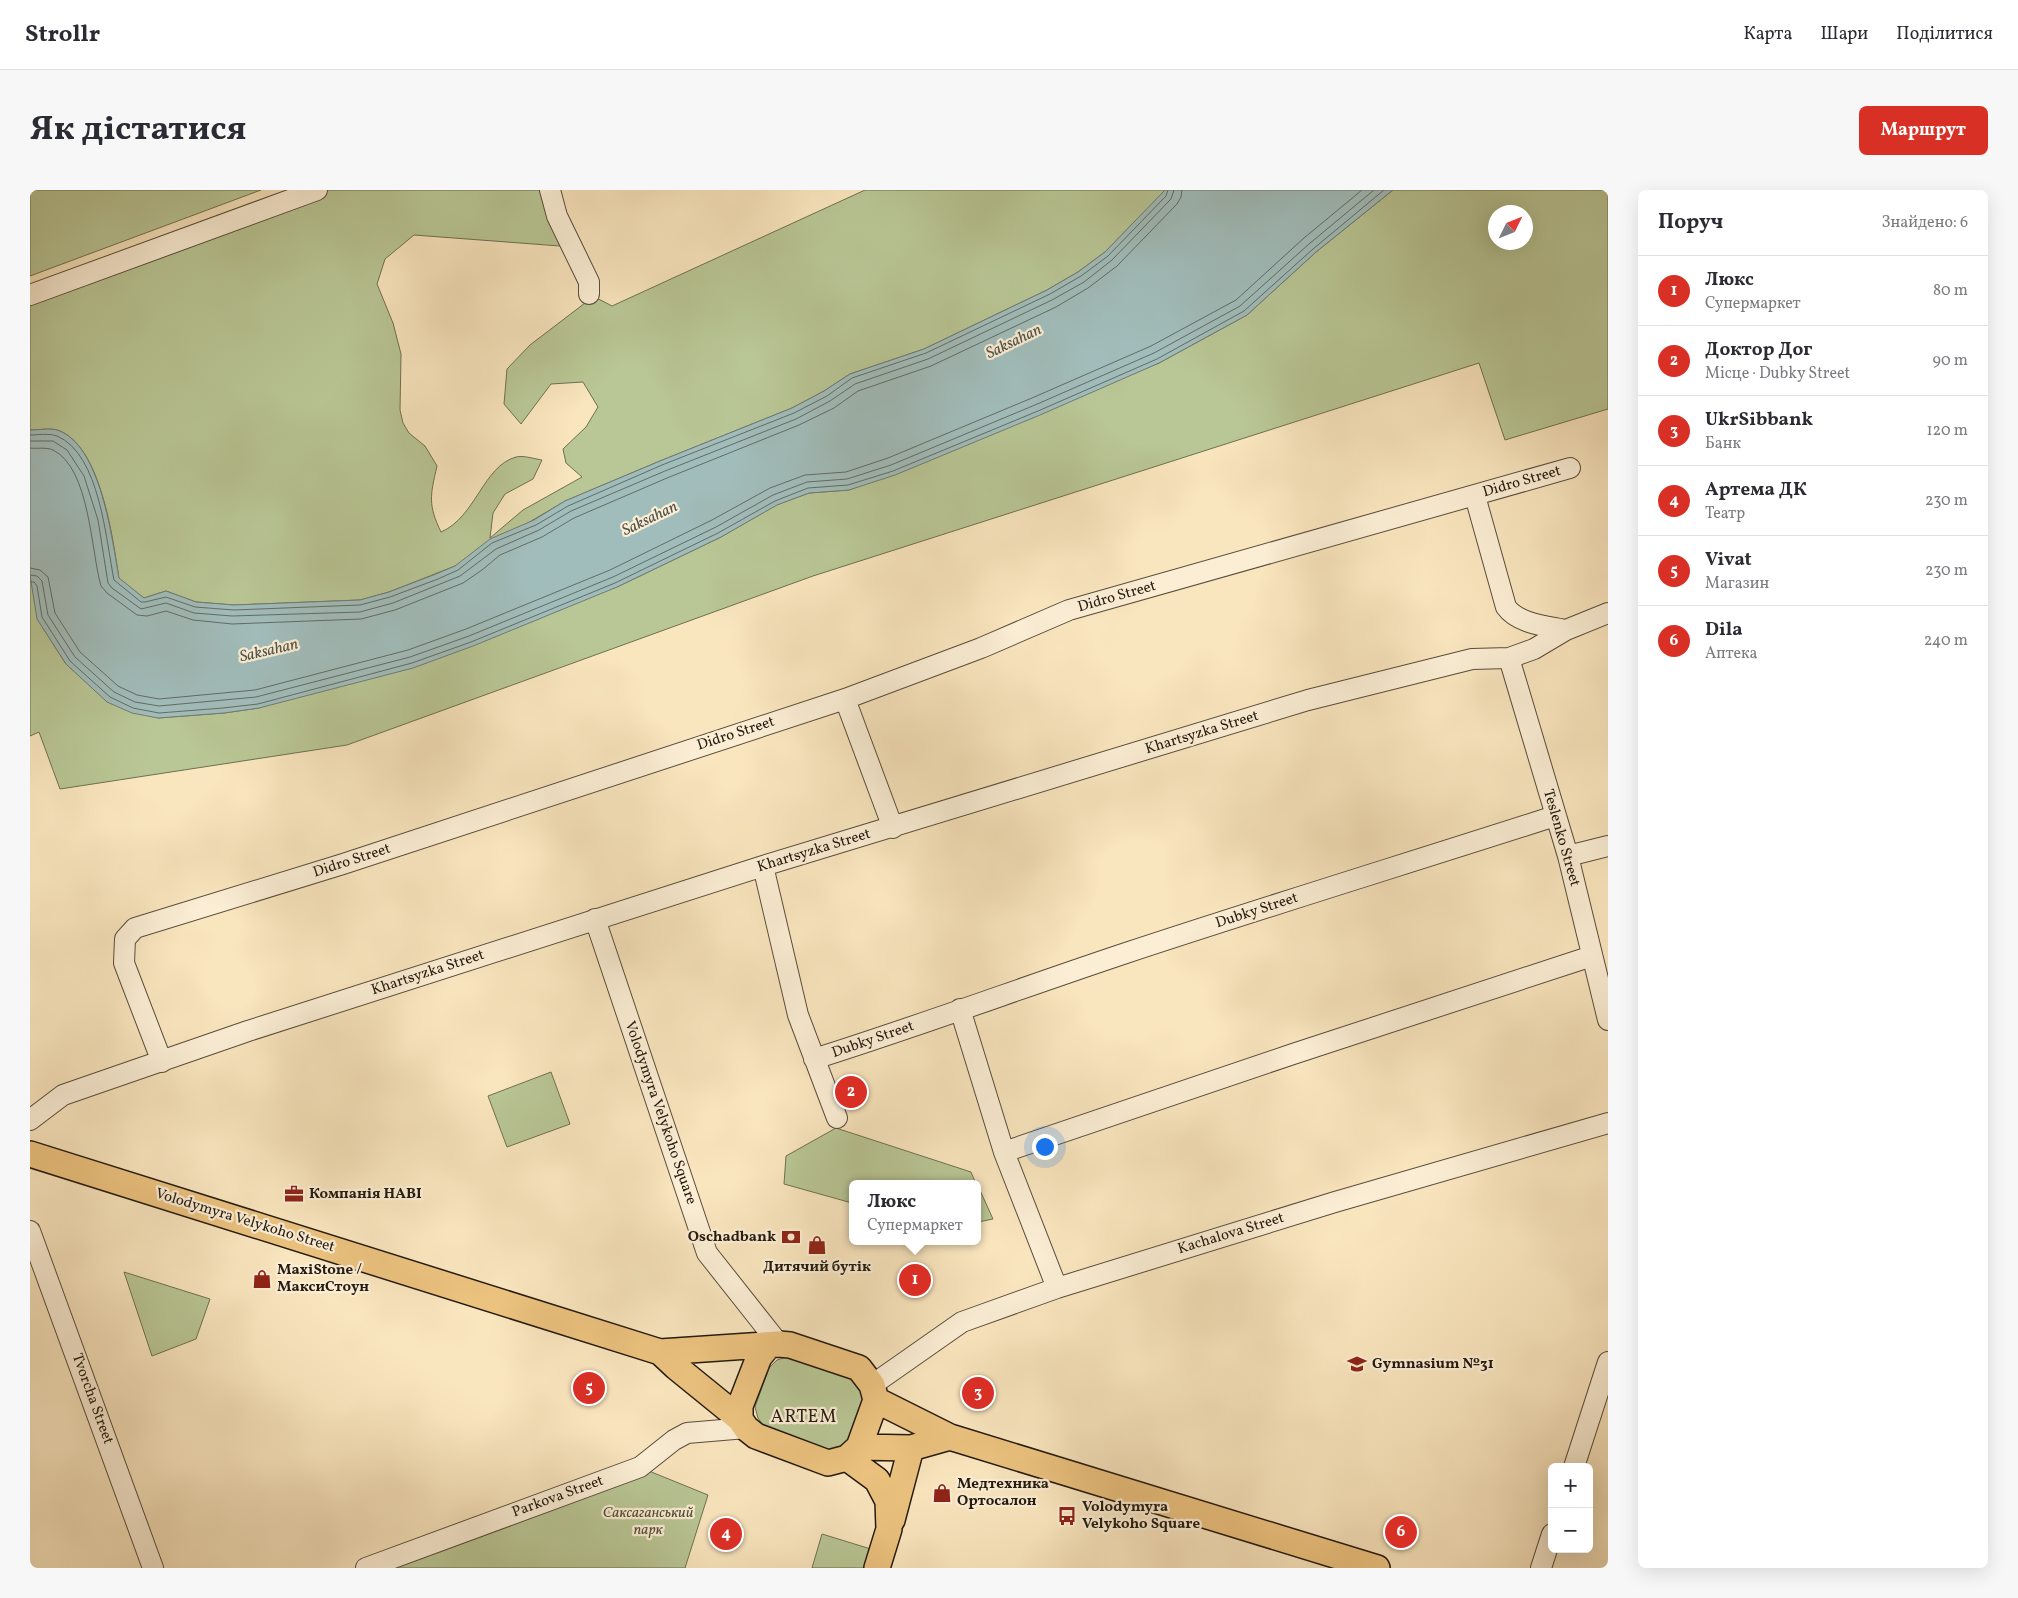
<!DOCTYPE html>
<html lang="uk">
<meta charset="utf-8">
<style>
body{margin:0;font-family:Vollkorn,serif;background:#f7f7f7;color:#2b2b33}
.controls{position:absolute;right:15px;bottom:15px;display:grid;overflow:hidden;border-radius:8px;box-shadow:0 5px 20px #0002}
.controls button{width:45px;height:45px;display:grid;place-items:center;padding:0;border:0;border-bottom:1px solid #e1e1e2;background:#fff;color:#2b2b33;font:25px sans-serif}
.compass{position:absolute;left:1458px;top:15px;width:45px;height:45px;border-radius:50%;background:#fff;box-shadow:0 5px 20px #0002;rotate:47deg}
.you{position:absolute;left:1014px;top:956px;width:18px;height:18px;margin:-12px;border:4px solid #fff;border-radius:50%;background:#1a73e8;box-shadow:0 0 0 8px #1a73e833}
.badge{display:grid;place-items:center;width:32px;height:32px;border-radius:50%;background:#d93025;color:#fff;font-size:16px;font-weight:700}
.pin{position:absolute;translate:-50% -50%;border:2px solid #fff;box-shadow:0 1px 5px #0006}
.popup{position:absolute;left:819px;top:990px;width:132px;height:65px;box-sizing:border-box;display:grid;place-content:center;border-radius:8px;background:#fff;filter:drop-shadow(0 1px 4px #0005);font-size:16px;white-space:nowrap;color:#7c7c81}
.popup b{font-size:19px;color:#2b2b33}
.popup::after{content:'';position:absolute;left:50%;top:100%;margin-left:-10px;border:10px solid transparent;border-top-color:#fff}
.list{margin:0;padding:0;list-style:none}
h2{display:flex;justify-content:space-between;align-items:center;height:65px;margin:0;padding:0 20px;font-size:21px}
h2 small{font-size:16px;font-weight:400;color:#7c7c81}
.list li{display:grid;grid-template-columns:32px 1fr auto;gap:15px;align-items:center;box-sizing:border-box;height:70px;padding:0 20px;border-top:1px solid #e1e1e2}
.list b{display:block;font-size:19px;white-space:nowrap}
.list p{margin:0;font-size:16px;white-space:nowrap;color:#7c7c81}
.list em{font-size:16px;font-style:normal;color:#7c7c81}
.map{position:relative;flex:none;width:1578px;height:1378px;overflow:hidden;border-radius:8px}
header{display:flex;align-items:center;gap:30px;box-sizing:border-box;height:70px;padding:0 25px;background:#fff;border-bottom:1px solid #e1e1e2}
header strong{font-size:24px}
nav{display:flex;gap:28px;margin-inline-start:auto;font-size:18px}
.intro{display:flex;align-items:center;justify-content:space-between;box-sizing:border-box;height:120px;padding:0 30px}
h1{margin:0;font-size:35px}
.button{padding:12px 22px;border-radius:8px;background:#d93025;color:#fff;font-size:18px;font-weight:700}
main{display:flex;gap:30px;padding:0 30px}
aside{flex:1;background:#fff;border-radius:8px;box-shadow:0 5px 20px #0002}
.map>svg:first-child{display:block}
.green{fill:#b9c695;stroke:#6e7052;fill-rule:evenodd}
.water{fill:#a1bdbb;stroke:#6f7c76}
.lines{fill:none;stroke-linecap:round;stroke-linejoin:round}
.shore{stroke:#626c65;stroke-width:1}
.minor-casing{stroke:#594d3b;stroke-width:22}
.major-casing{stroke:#241a0f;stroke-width:28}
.minor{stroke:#fbeed5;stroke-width:20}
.major{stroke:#ecc27f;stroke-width:25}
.labels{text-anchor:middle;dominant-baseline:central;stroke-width:4.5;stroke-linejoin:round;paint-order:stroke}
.street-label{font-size:15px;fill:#241a0f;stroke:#fbeed5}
.poi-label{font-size:15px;font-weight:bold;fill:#241a0f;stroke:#fbeed5;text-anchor:start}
.park-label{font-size:15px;font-style:italic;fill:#514e37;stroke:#fbeed5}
.water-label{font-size:16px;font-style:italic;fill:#50534b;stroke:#fbeed5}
.quarter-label{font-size:18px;letter-spacing:1px;fill:#241a0f;stroke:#fbeed5}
</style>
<header>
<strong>Strollr</strong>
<nav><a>Карта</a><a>Шари</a><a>Поділитися</a></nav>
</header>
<div class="intro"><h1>Як дістатися</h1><a class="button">Маршрут</a></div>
<main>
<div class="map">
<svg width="1578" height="1378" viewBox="0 0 1578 1378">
<rect width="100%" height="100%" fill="#f9e5be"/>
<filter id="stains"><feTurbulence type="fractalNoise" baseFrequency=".004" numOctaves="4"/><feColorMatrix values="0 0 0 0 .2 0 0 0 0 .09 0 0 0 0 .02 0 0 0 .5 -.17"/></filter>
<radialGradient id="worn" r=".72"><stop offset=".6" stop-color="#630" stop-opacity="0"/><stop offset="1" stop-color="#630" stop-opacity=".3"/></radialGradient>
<path class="green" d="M0,0H231L0,86Z
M287,0H520L543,57L384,45L355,69L347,94L363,133L371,164L370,220L373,233L379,243L395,256L407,276C400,306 398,315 411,342C446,327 453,276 486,267C493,265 505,269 512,270L503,289L475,304L463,323L460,348L493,320L552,287L536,273L533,259L556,237L568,217L553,192L521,194L491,234L474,214L477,179L500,155L555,113L559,104L582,116L835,0H1136L1075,62L1048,82L1017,100L894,159L820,184L794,201L762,218L630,271L535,311L425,376L359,402L330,410L204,415L166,412L136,401L114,408L89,389C83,350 71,254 27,240C20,238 8,240 0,240V105Z
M1363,0H1578V219L1475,250L1449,173L783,386L317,555L30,599L9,542L0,546V378L6,414L13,438L36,474L78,512L128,528L194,523L229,518L587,397L691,347L746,315L779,303L819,300L1129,173L1217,125L1286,62ZM1466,22H1496V52H1466Z
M521,882L540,934L477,957L458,906Z
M806,938L941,982L946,994H822V1013L754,994L756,966Z
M948,996L963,1029L948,1032Z
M94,1082L180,1109L166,1149L122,1166Z
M760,1166L823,1187L832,1198L834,1210L819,1252L808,1260L799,1262L735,1238L728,1228L725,1217L739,1178L747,1170Z
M619,1281L678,1305L655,1378H363Z
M792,1344L844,1360L838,1378H782Z"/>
<path class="water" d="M1135,0H1363L1286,62L1217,125L1129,173L1010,225L865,285L819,300L779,303L747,315L691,347L587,397L443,456L383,478L229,518L194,523L128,528L102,523L77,512L36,474L7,429L0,385V240C8,240 20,238 27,240C71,254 82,350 89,388L114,408L136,401L166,412L204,415L330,410L359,402L406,384L425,376L460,349L504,330L535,311L630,271L762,218L794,201L820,184L894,159L1017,100L1048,82L1075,62Z"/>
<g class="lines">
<path class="shore" d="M0,245C8,245 19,243 27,246C70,264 76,351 84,390L111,412H115L136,407L165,417L204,420L330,415L360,407L408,389L428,380L462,353L506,335L538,316L632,275L764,223L797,206L822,188L896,163L1020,104L1051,86L1078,66L1136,6L1138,0
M0,251H23L37,260L54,286L68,330L78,393L82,398L111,419L136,413L164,423L202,426L330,422L363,413L430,386L466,359L509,340L541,321L635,281L766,229L800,211L825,194L898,169L1022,110L1054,92L1082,70L1141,9L1144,0
M0,258C7,259 17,257 23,260C60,278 61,362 71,396L77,403L107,425L117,426L136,421L163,430L202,434L331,429L365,420L433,393L452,380L470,365L512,347L544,328L637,288L769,235L804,218L828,201L901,176L1026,117L1058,98L1087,76L1147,14L1151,7L1152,0
M0,378L10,380L18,387L25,423L50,462L88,496L107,505L129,509L225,500L378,460L436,439L580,380L682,330L740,298L775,285L816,282L858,268L1002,208L1121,156L1206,110L1274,48L1332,0
M0,385L7,386L12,391L18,425L45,467L84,502L105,512L129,516L226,507L380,467L439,446L583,387L686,337L743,305L777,292L817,289L861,275L1005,215L1124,163L1210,116L1279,54L1344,0
M0,392H4L7,396L12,427L40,471L80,507L103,518L129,523L193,518L228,514L382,473L441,452L585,393L688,343L745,311L778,298L818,295L863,281L1008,221L1127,169L1214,121L1283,59L1354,0"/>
<g class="minor-casing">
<path id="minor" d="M520,0L527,26L559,92V104
M0,105L287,0
M1445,306L1476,417C1488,434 1517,436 1536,440
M1479,468L1538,666L1578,830
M815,509L863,638
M1538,666L1578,656
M733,676L768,825L807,928
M565,729L677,1063L749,1154
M930,819L974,962L1027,1098
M784,869C889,836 991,798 1096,763C1238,716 1382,672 1525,626
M132,872L94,773L95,749L105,738L313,674L815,509L951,458L1039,420L1540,278
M0,930L33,905L218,841L733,676L1278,510L1442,469L1479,468L1504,459L1536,440L1578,423
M974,962L1263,864L1562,766
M0,1041L123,1378
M842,1195L932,1132L1027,1098L1305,1012L1578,933
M1544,1277L1578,1172
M336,1378L610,1277L644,1250L657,1243L716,1238
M1511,1378L1522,1344"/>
</g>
<g class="major-casing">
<path id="major" d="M0,964L630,1162L749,1154L760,1155L829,1178L842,1195L846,1210L829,1257L817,1268L798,1273L726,1246L716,1238L710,1229V1216L729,1167L738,1156
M630,1162L646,1177L710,1229
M846,1210L920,1247L1347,1378
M829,1257L881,1258L920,1247
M817,1268L847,1290L858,1311L859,1339L847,1378
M862,1330L881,1258"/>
</g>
<use href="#minor" class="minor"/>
<use href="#major" class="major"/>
</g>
<defs>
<g id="office-bare" transform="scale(1.5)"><path d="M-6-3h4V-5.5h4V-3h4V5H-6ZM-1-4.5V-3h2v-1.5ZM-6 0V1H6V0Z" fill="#8f2418" stroke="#fbeed5" stroke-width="2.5" paint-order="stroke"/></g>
<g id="bank-bare" transform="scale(1.5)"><path d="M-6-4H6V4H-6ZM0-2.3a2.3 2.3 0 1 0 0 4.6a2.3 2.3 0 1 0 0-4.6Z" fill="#8f2418" stroke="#fbeed5" stroke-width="2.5" paint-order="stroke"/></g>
<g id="shop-bare" transform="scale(1.5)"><path d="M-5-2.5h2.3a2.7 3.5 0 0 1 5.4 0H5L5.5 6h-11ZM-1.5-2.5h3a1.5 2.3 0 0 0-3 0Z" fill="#8f2418" stroke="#fbeed5" stroke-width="2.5" paint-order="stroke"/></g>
<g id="school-bare" transform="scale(1.5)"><path d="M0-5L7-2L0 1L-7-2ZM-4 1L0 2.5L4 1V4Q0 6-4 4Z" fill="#8f2418" stroke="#fbeed5" stroke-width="2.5" paint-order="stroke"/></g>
<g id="bus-bare" transform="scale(1.5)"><path d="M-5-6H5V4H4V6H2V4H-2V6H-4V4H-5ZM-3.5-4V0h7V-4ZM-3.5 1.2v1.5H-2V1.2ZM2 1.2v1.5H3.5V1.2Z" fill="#8f2418" stroke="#fbeed5" stroke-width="2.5" paint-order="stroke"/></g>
</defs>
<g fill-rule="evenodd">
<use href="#office-bare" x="264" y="1004"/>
<use href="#bank-bare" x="761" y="1047"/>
<use href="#shop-bare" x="787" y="1055"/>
<use href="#shop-bare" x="232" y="1089"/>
<use href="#school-bare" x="1327" y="1174"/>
<use href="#shop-bare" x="912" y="1303"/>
<use href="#bus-bare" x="1037" y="1326"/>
</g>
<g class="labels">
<g class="street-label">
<text transform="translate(1492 292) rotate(-16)">Didro Street</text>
<text transform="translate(1087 407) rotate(-16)">Didro Street</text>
<text transform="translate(1172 543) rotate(-17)">Khartsyzka Street</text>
<text transform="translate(706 544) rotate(-18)">Didro Street</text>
<text transform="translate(1531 648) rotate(74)">Teslenko Street</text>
<text transform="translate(784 661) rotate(-17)">Khartsyzka Street</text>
<text transform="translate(322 671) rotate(-18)">Didro Street</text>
<text transform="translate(1227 721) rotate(-18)">Dubky Street</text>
<text transform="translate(398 783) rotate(-18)">Khartsyzka Street</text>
<text transform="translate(843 850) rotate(-19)">Dubky Street</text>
<text transform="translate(630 923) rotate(71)">Volodymyra Velykoho Square</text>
<text transform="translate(215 1031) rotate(17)">Volodymyra Velykoho Street</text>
<text transform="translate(1201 1044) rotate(-17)">Kachalova Street</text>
<text transform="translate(62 1209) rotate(70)">Tvorcha Street</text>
<text transform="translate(528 1307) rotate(-20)">Parkova Street</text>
</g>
<g class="poi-label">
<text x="279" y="1004">Компанія НАВІ</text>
<text x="746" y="1047" text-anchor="end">Oschadbank</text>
<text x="787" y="1077" text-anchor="middle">Дитячий бутік</text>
<text x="247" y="1080">MaxiStone /<tspan x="247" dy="17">МаксиСтоун</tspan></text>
<text x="1342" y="1174">Gymnasium №31</text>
<text x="927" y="1294">Медтехника<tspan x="927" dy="17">Ортосалон</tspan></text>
<text x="1052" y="1317">Volodymyra<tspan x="1052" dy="17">Velykoho Square</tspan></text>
</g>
<g class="park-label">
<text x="618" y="1323">Саксаганський<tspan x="618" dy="17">парк</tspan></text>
</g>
<g class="water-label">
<text transform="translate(984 152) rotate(-26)">Saksahan</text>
<text transform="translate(620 329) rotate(-26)">Saksahan</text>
<text transform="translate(239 461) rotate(-13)">Saksahan</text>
</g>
<g class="quarter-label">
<text x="774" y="1227">ARTEM</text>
</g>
</g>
<rect width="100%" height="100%" filter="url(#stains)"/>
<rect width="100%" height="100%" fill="url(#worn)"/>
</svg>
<div class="controls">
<button>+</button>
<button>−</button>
</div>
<svg class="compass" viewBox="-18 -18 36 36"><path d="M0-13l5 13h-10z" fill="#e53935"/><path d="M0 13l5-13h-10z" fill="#7c7c81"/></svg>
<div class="you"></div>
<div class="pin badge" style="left:885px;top:1090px">1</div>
<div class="popup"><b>Люкс</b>Супермаркет</div>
<div class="pin badge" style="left:821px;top:902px">2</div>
<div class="pin badge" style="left:948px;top:1203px">3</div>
<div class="pin badge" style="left:696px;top:1344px">4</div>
<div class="pin badge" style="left:559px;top:1198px">5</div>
<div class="pin badge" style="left:1371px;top:1342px">6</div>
</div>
<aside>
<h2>Поруч<small>Знайдено: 6</small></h2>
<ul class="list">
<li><span class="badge">1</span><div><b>Люкс</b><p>Супермаркет</p></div><em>80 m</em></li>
<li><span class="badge">2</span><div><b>Доктор Дог</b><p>Місце · Dubky Street</p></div><em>90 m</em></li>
<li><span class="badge">3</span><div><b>UkrSibbank</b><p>Банк</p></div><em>120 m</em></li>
<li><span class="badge">4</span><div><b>Артема ДК</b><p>Театр</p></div><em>230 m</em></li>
<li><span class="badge">5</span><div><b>Vivat</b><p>Магазин</p></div><em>230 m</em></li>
<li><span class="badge">6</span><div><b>Dila</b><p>Аптека</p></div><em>240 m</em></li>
</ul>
</aside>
</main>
